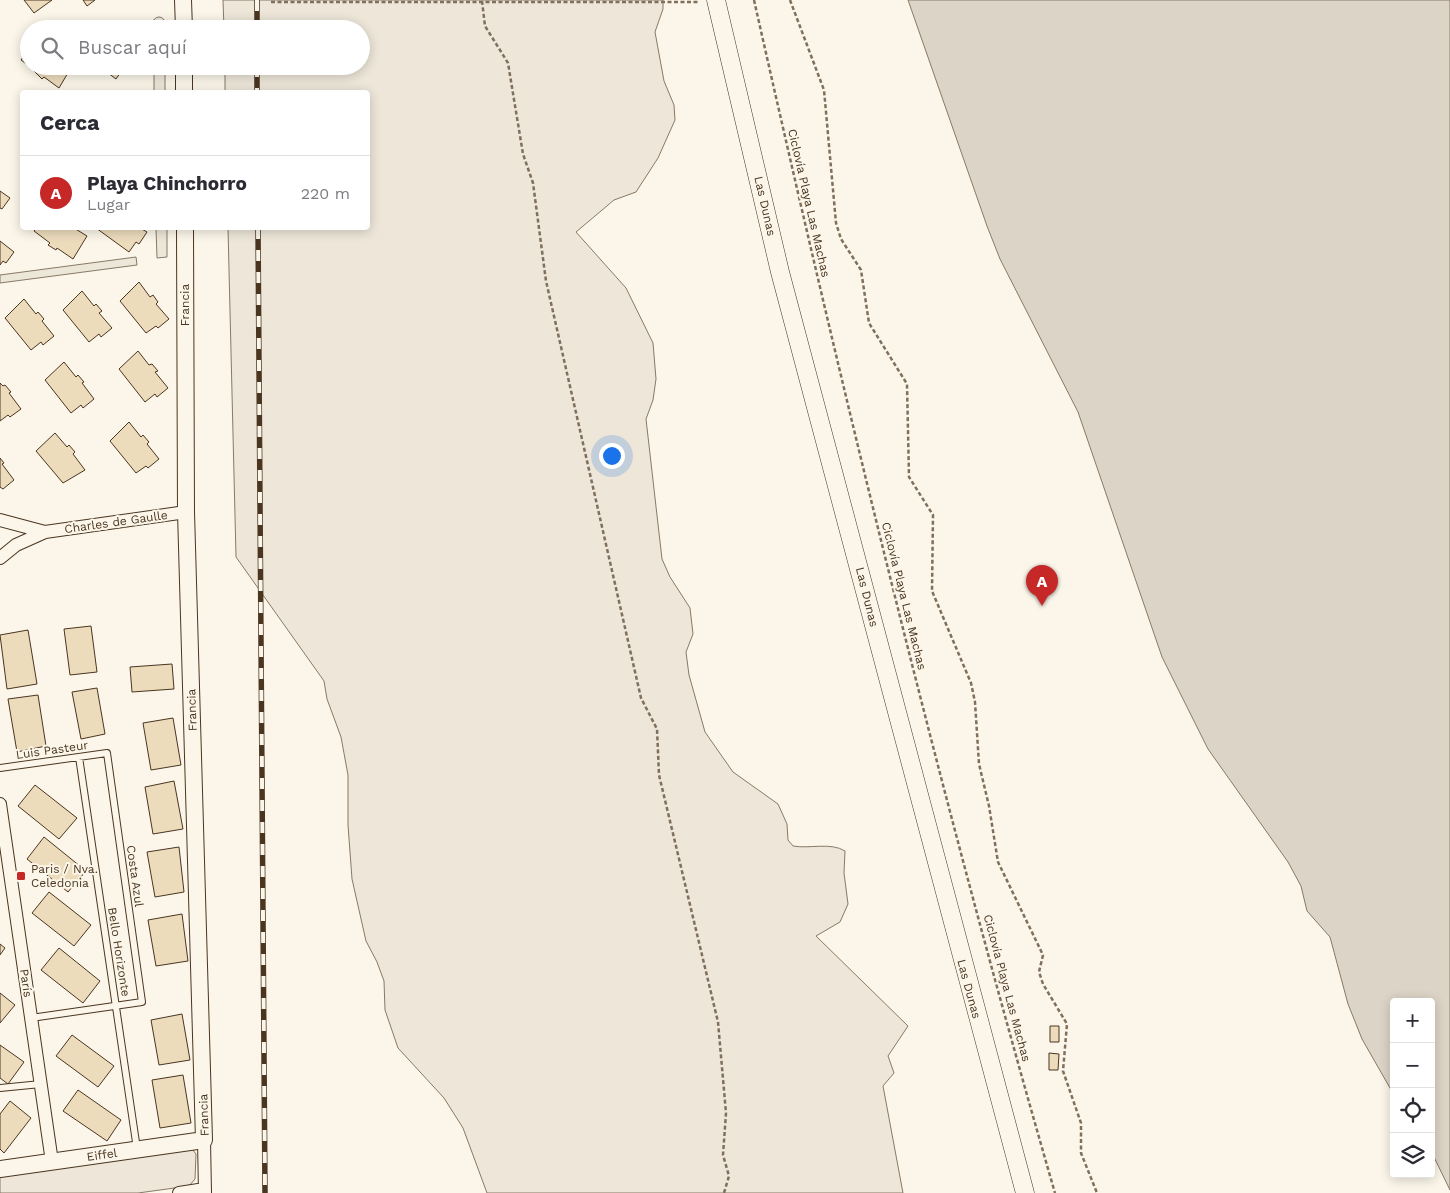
<!DOCTYPE html>
<html lang="es">
<meta charset="utf-8">
<style>
body{margin:0;font-family:"Work Sans",sans-serif;background:#f7f7f7;color:#2b2b33}
.controls{position:absolute;right:15px;bottom:15px;display:grid;overflow:hidden;border-radius:5px;box-shadow:0 2px 12px #0003}
.controls button{width:45px;height:45px;display:grid;place-items:center;padding:0;border:0;border-bottom:1px solid #e1e1e2;background:#fff;color:#2b2b33;font:25px sans-serif}
.you{position:absolute;left:611px;top:455px;width:18px;height:18px;margin:-12px;border:4px solid #fff;border-radius:50%;background:#1a73e8;box-shadow:0 0 0 8px #1a73e833}
.badge{display:grid;place-items:center;width:32px;height:32px;border-radius:50%;background:#c62828;color:#fff;font-size:16px;font-weight:700}
.pin{position:absolute;translate:-50% -41px;filter:drop-shadow(0 1px 2px #0008)}
.pin::after{content:'';position:absolute;top:26px;width:18px;height:15px;background:inherit;clip-path:polygon(0 0,100% 0,50% 100%)}
.list{margin:0;padding:0;list-style:none}
h2{display:flex;justify-content:space-between;align-items:center;height:65px;margin:0;padding:0 20px;font-size:21px}
h2 small{font-size:16px;font-weight:400;color:#7c7c81}
.list li{display:grid;grid-template-columns:32px 1fr auto;gap:15px;align-items:center;box-sizing:border-box;height:75px;padding:0 20px;border-top:1px solid #e1e1e2}
.list b{display:block;font-size:19px;white-space:nowrap}
.list p{margin:0;font-size:16px;white-space:nowrap;color:#7c7c81}
.list em{font-size:16px;font-style:normal;color:#7c7c81}
.icon{flex:none;width:28px;height:28px;fill:none;stroke:currentColor;stroke-width:2;stroke-linecap:round;stroke-linejoin:round}
.map{position:relative;flex:none;width:1450px;height:1193px;overflow:hidden}
.search{position:absolute;background:#fff;box-shadow:0 2px 12px #0003;left:20px;top:20px;width:350px;height:55px;display:flex;align-items:center;gap:12px;box-sizing:border-box;padding:0 18px;border-radius:28px;color:#7c7c81;font-size:19px}
.panel{position:absolute;background:#fff;box-shadow:0 2px 12px #0003;left:20px;top:90px;width:350px;height:140px;border-radius:5px}
.map>svg:first-child{display:block}
.green{fill:#ede6d9;stroke:#887966}
.parking{fill:#ede7d9;stroke:#887966}
.water{fill:#dcd4c6;stroke:#887966}
.building{fill:#ecdcbc;stroke:#4a3520}
.lines{fill:none;stroke-linecap:round;stroke-linejoin:round}
.service-casing{stroke:#4a3520;stroke-width:8}
.minor-casing{stroke:#4a3520;stroke-width:14}
.tertiary-casing{stroke:#4a3520;stroke-width:18}
.secondary-casing{stroke:#4a3520;stroke-width:19}
.path{stroke:#7f6f5c;stroke-width:2.5;stroke-dasharray:4 2.5;stroke-linecap:butt}
.service{stroke:#fbf6e9;stroke-width:6}
.minor{stroke:#fbf6e9;stroke-width:12}
.tertiary{stroke:#fbf6e9;stroke-width:16}
.secondary{stroke:#fbf6e9;stroke-width:18}
.rail-casing{stroke:#4a3520;stroke-width:5.5}
.rail{stroke:#fbf6e9;stroke-width:4;stroke-dasharray:11;stroke-linecap:butt}
.poi-dot{fill:#c62828;stroke:#fbf6e9;stroke-width:2}
.labels{text-anchor:middle;dominant-baseline:central;stroke-width:4;stroke-linejoin:round;paint-order:stroke}
.street-label{font-size:12px;fill:#4a3520;stroke:#fbf6e9}
.poi-label{font-size:12px;fill:#4a3520;stroke:#fbf6e9;text-anchor:start}
</style>
<div class="map">
<svg width="1450" height="1193" viewBox="0 0 1450 1193">
<rect width="100%" height="100%" fill="#fbf6e9"/>
<path class="green" d="M223,0H663V9L655,32L664,81L674,105L675,120L658,158L636,192L614,200L576,232L626,288L653,343L656,379L653,400L646,419L662,559L670,577L690,608L693,634L686,652L689,675L705,732L733,772L778,804L787,824L788,840L793,846C809,849 831,842 845,851L844,873L848,904L840,922L816,936L908,1026L888,1056L894,1073L883,1086L903,1193H487L463,1128L444,1098L398,1048L385,1010L384,981L377,962L366,941L352,879L348,825V775L341,737L327,699L324,681L236,557L228,228H368V92H225V66H361V29H224Z
M190,1146L196,1154L195,1179L189,1186L138,1193H0V1174Z"/>
<path class="parking" d="M153 23a6 6 0 1 1 12 0a6 6 0 1 1-12 0Z
M154,66H165V92H154Z
M156,228H167V257L157,258Z
M136,257L137,265L0,283V275Z"/>
<path class="water" d="M908,0H1450V1190L1431,1151V1002H1394V1095L1362,1039L1348,1004L1330,937L1307,911L1301,886L1288,862L1208,749L1162,657L1078,412L1000,259L987,226Z"/>
<path class="building" d="M24,0H52L34,13Z
M83,0H95L87,6Z
M29,49V66L21,60Z
M29,66H72L59,88L44,77L42,79Z
M99,66H130L126,71L123,69L116,79Z
M0,191L10,198L2,209L0,208Z
M37,228H74L87,236L73,259L57,248L56,250L48,245L50,243L34,231Z
M96,228H140L147,232L139,244L136,242L129,252Z
M0,241L14,252L6,263L3,261L0,265Z
M139,282L150,297L153,295L158,302L156,304L169,319L158,328L156,326L146,333L120,301Z
M82,291L94,306L96,304L102,311L99,313L112,328L101,337L99,334L89,342L63,310Z
M24,299L36,314L38,312L44,319L42,321L54,336L43,345L41,342L31,350L5,318Z
M138,351L149,365L152,364L158,371L155,372L168,388L157,397L155,394L145,402L119,369Z
M64,362L76,377L78,375L84,382L82,383L94,399L83,408L81,405L71,413L45,380Z
M0,383L3,386L5,385L11,392L9,393L21,409L10,417L8,415L0,421Z
M129,422L141,437L143,435L149,442L147,444L159,459L148,468L146,466L136,473L110,441Z
M55,433L67,447L69,445L75,452L73,454L85,470L63,483L36,451Z
M0,458L4,463L2,464L14,480L3,489L0,487Z
M91,626L97,672L70,675L64,629Z
M28,630L37,684L7,689L0,635Z
M172,664L174,689L132,692L130,667Z
M97,688L105,734L81,739L72,692Z
M38,695L46,746L17,752L8,699Z
M173,718L181,765L151,770L143,723Z
M174,781L183,829L153,834L145,787Z
M35,785L77,818L59,839L18,806Z
M44,837L86,871L68,892L27,859Z
M179,847L184,892L155,897L147,852Z
M49,892L91,925L74,946L32,913Z
M182,914L188,961L156,966L148,920Z
M0,944L5,948L0,955Z
M59,948L100,981L83,1003L41,970Z
M0,993L15,1005L0,1023Z
M182,1014L190,1060L159,1065L151,1020Z
M1050,1026H1059V1042H1050Z
M72,1035L114,1066L98,1087L56,1056Z
M0,1045L24,1062L8,1084L0,1078Z
M1049,1053L1059,1054L1058,1070H1049Z
M183,1075L191,1123L160,1128L152,1080Z
M78,1090L121,1120L107,1141L63,1111Z
M10,1101L31,1118L4,1153L0,1149V1114Z"/>
<g class="lines">
<g class="service-casing">
<path id="service" d="M79,757L137,1149
M0,768L107,753L142,1002L31,1018
M0,1088L41,1084"/>
</g>
<g class="minor-casing">
<path id="minor" d="M0,520L45,532L186,512
M0,558L16,545L45,532
M0,804L52,1162
M204,1140L205,1193
M179,1193L205,1189"/>
</g>
<g class="tertiary-casing">
<path id="tertiary" d="M183,0L184,29
M184,66V92
M0,1169L204,1140L186,512L185,228"/>
</g>
<g class="secondary-casing">
<path id="secondary" d="M716,0L780,272L1025,1193"/>
</g>
<path class="path" d="M754,0C844,400 941,799 1055,1193
M790,0L824,90L836,223L841,239L861,270L869,323L907,384L909,477L933,515L932,591L971,683L975,702L979,764L989,806L998,862L1043,955L1039,972L1043,984L1067,1024L1063,1071L1081,1123V1153L1097,1193
M482,1L485,26L508,63L523,154L533,183L546,281L641,698L657,729L659,775L718,1022L726,1113L723,1155L729,1176L724,1193
M271,2H700"/>
<use href="#service" class="service"/>
<use href="#minor" class="minor"/>
<use href="#tertiary" class="tertiary"/>
<use href="#secondary" class="secondary"/>
<g class="rail-casing">
<path id="rail" d="M257,0V29
M257,66V92
M258,228L265,1193"/>
</g>
<use href="#rail" class="rail"/>
</g>
<rect class="poi-dot" x="16" y="871" width="10" height="10" rx="2.5"/>
<g class="labels">
<g class="street-label">
<text transform="translate(809 203) rotate(77)">Ciclovía Playa Las Machas</text>
<text transform="translate(765 206) rotate(77)">Las Dunas</text>
<text transform="translate(185 305) rotate(-90)">Francia</text>
<text transform="translate(116 522) rotate(-8)">Charles de Gaulle</text>
<text transform="translate(904 596) rotate(76)">Ciclovía Playa Las Machas</text>
<text transform="translate(867 597) rotate(76)">Las Dunas</text>
<text transform="translate(192 710) rotate(-92)">Francia</text>
<text transform="translate(52 750) rotate(-8)">Luis Pasteur</text>
<text transform="translate(135 876) rotate(82)">Costa Azul</text>
<text transform="translate(119 952) rotate(81)">Bello Horizonte</text>
<text transform="translate(26 983) rotate(82)">París</text>
<text transform="translate(1007 988) rotate(75)">Ciclovía Playa Las Machas</text>
<text transform="translate(969 989) rotate(75)">Las Dunas</text>
<text transform="translate(204 1115) rotate(-92)">Francia</text>
<text transform="translate(102 1155) rotate(-8)">Eiffel</text>
</g>
<g class="poi-label">
<text x="31" y="869">Paris / Nva.<tspan x="31" dy="14">Celedonia</tspan></text>
</g>
</g>
</svg>
<div class="controls">
<button>+</button>
<button>−</button>
<button><svg class="icon" aria-label="locate" viewBox="0 0 24 24"><circle cx="12" cy="12" r="6"/><path d="M12 2v4M12 18v4M2 12h4M18 12h4"/></svg></button>
<button><svg class="icon" aria-label="layers" viewBox="0 0 24 24"><path d="M12 4l9 5-9 5-9-5zM3 14l9 5 9-5"/></svg></button>
</div>
<div class="you"></div>
<div class="pin badge" style="left:1042px;top:606px">A</div>
<div class="search"><svg class="icon" aria-label="search" viewBox="0 0 24 24"><circle cx="10" cy="10" r="6"/><path d="M15 15l6 6"/></svg>Buscar aquí</div>
<section class="panel">
<h2>Cerca<small></small></h2>
<ul class="list">
<li><span class="badge">A</span><div><b>Playa Chinchorro</b><p>Lugar</p></div><em>220 m</em></li>
</ul>
</section>
</div>
